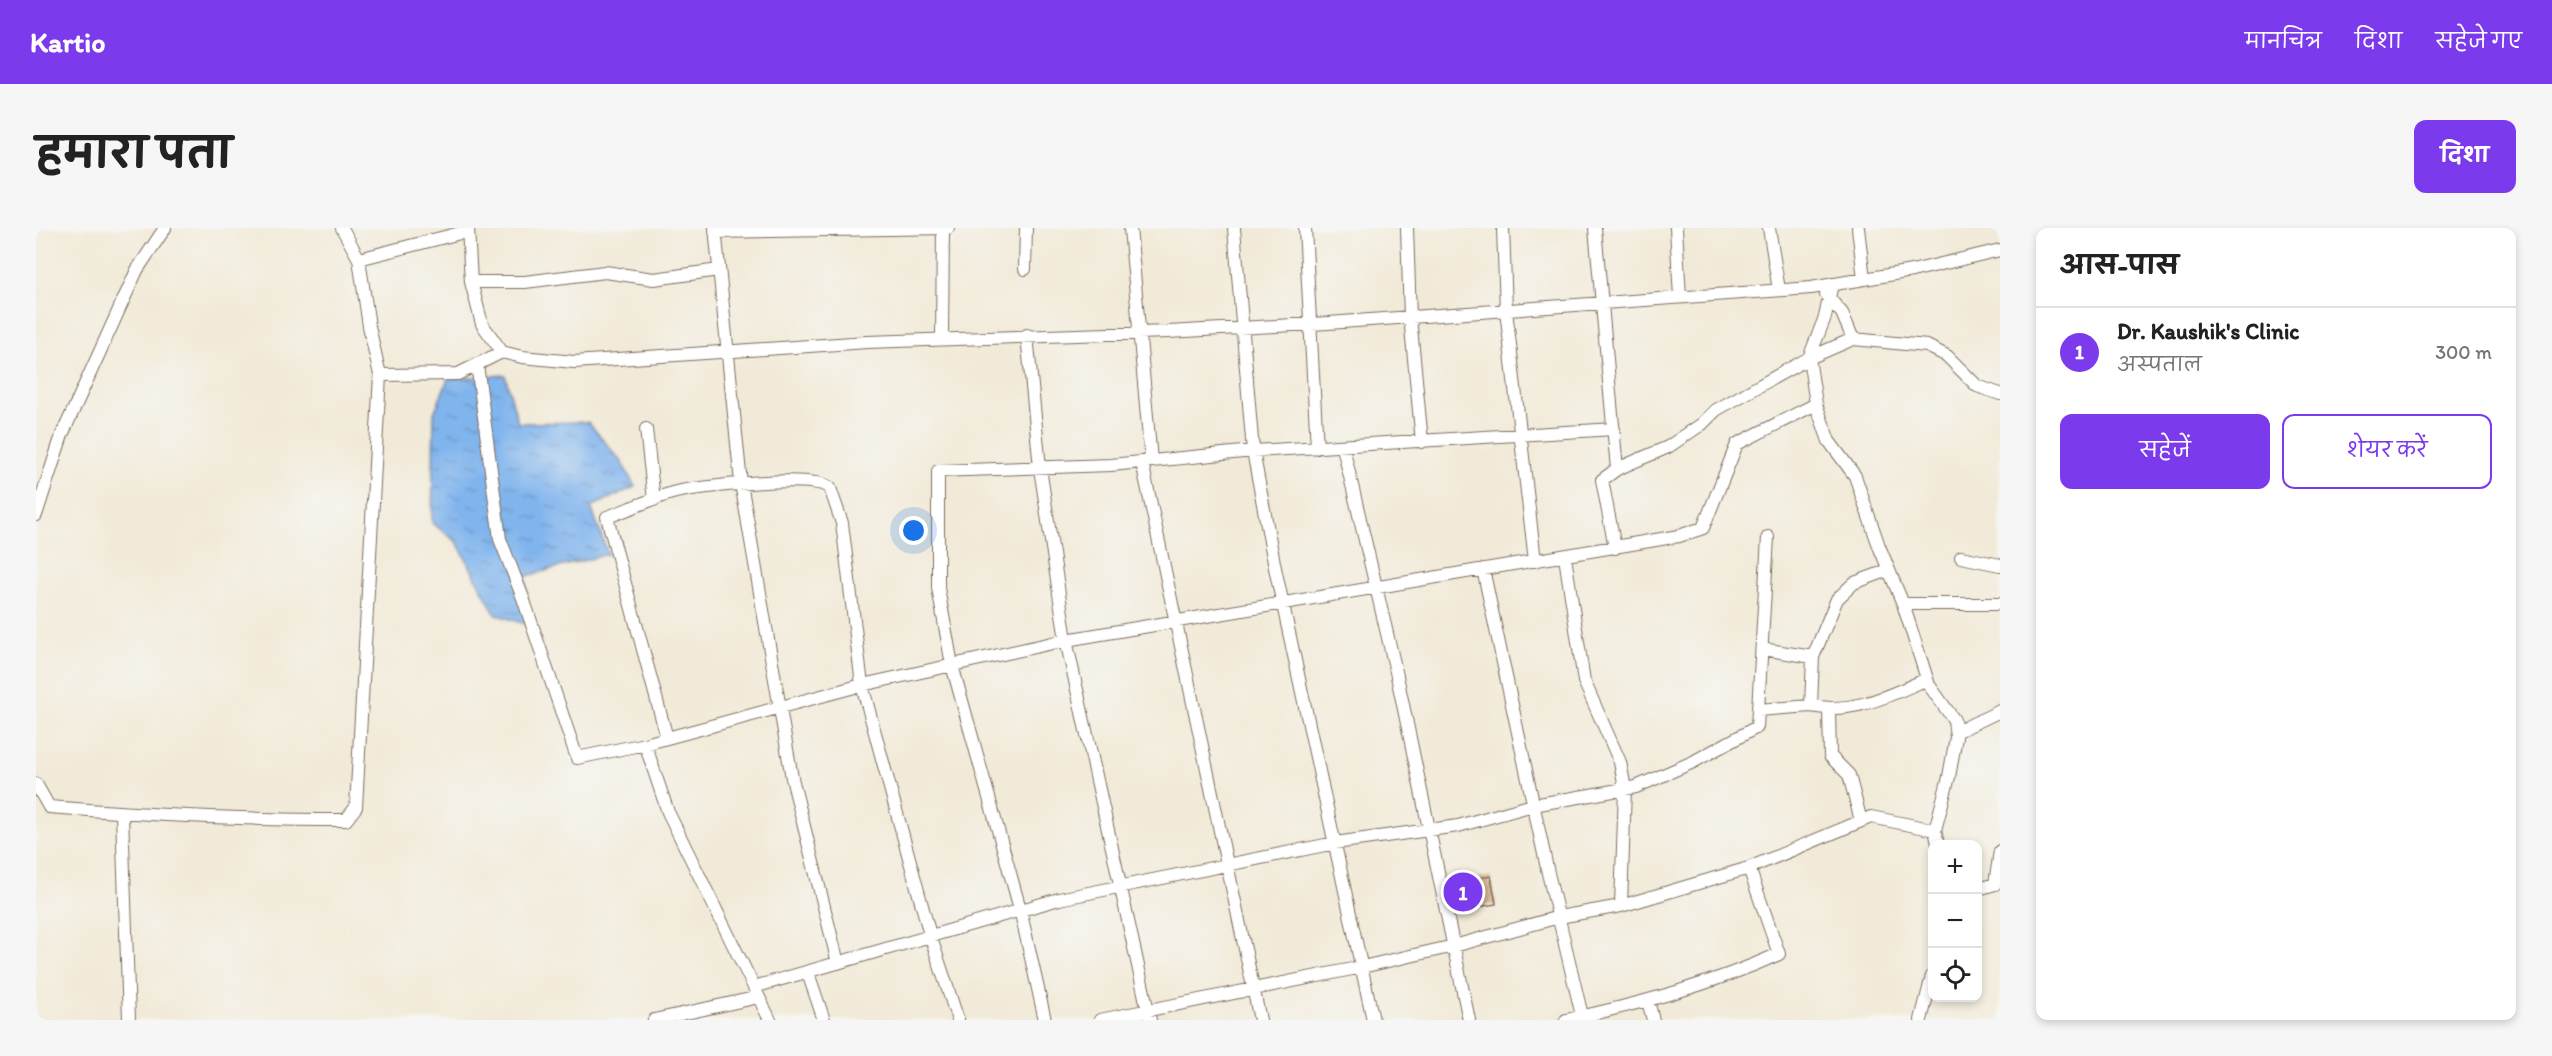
<!DOCTYPE html>
<html lang="hi">
<meta charset="utf-8">
<style>
body{margin:0;font-family:Itim,"Playpen Sans Deva",sans-serif;background:#f6f6f6;color:#222}
.controls{position:absolute;right:18px;bottom:18px;display:grid;overflow:hidden;border-radius:12px;box-shadow:0 3px 9px #0003}
.controls button{width:54px;height:54px;display:grid;place-items:center;padding:0;border:0;border-bottom:2px solid #e0e0e0;background:#fff;color:#222;font:30px sans-serif}
.you{position:absolute;left:878px;top:303px;width:21px;height:21px;margin:-15px;border:4px solid #fff;border-radius:50%;background:#1a73e8;box-shadow:0 0 0 9px #1a73e833}
.badge{display:grid;place-items:center;width:39px;height:39px;border-radius:50%;background:#7c3aed;color:#fff;font-size:20px;font-weight:700}
.pin{position:absolute;translate:-50% -50%;border:3px solid #fff;box-shadow:0 2px 6px #0006}
.list{margin:0;padding:0;list-style:none}
h2{display:flex;justify-content:space-between;align-items:center;height:78px;margin:0;padding:0 24px;font-size:26px}
h2 small{font-size:20px;font-weight:400;color:#767676}
.list li{display:grid;grid-template-columns:39px 1fr auto;gap:18px;align-items:center;box-sizing:border-box;height:90px;padding:0 24px;border-top:2px solid #e0e0e0}
.list b{display:block;font-size:22px;white-space:nowrap}
.list p{margin:0;font-size:20px;white-space:nowrap;color:#767676}
.list em{font-size:20px;font-style:normal;color:#767676}
.actions{display:flex;gap:12px;padding:18px 24px}
.actions a{flex:1;padding:14px 0;border:2px solid #7c3aed;border-radius:12px;text-align:center;font-size:21px;color:#7c3aed}
.actions .main{background:#7c3aed;color:#fff}
.icon{flex:none;width:33px;height:33px;fill:none;stroke:currentColor;stroke-width:2;stroke-linecap:round;stroke-linejoin:round}
.map{position:relative;flex:none;width:1964px;height:792px;overflow:hidden;border-radius:12px}
header{display:flex;align-items:center;gap:36px;box-sizing:border-box;height:84px;padding:0 30px;background:#7c3aed;color:#fff}
header strong{font-size:28px}
nav{display:flex;gap:33px;margin-inline-start:auto;font-size:21px}
.intro{display:flex;align-items:center;justify-content:space-between;box-sizing:border-box;height:144px;padding:0 36px}
h1{margin:0;font-size:42px}
.button{padding:15px 27px;border-radius:12px;background:#7c3aed;color:#fff;font-size:21px;font-weight:700}
main{display:flex;gap:36px;padding:0 36px}
aside{flex:1;background:#fff;border-radius:12px;box-shadow:0 3px 9px #0003}
.map>svg:first-child{display:block}
.water{fill:url(#water-ripples);stroke:#5e6f86;stroke-width:1.5}
.building{fill:url(#building-hatch)}
.lines{fill:none;stroke-linecap:round;stroke-linejoin:round}
.minor-casing{stroke:#7b6d5f;stroke-width:14}
.minor{stroke:#fff;stroke-width:12}
</style>
<header>
<strong>Kartio</strong>
<nav><a>मानचित्र</a><a>दिशा</a><a>सहेजे गए</a></nav>
</header>
<div class="intro"><h1>हमारा पता</h1><a class="button">दिशा</a></div>
<main>
<div class="map">
<svg width="1964" height="792" viewBox="0 0 1964 792">
<defs>
<pattern id="water-ripples" width="26" height="14" patternUnits="userSpaceOnUse" patternTransform="scale(1.5)"><rect width="26" height="14" fill="#80b4ed"/><path d="M2 4q2-2 4 0t4 0M15 11q2-2 4 0t4 0" fill="none" stroke="#6a93bf"/></pattern>
<pattern id="building-hatch" width="6" height="6" patternUnits="userSpaceOnUse" patternTransform="scale(1.5)"><rect width="6" height="6" fill="#deb58a"/><path d="M-1 1l2-2M0 6l6-6M5 7l2-2" fill="none" stroke="#b59370"/></pattern>
</defs>
<rect width="100%" height="100%" fill="#f6f6f2"/>
<filter id="ink" filterUnits="userSpaceOnUse"><feTurbulence type="fractalNoise" baseFrequency=".0167" numOctaves="2"/><feDisplacementMap in="SourceGraphic" scale="12" xChannelSelector="R" yChannelSelector="G"/><feConvolveMatrix kernelMatrix="1 2 1 2 8 2 1 2 1" color-interpolation-filters="sRGB"/></filter>
<filter id="wash" filterUnits="userSpaceOnUse"><feTurbulence type="fractalNoise" baseFrequency=".008" numOctaves="4" result="noise"/><feDisplacementMap in="SourceGraphic" scale="24" xChannelSelector="R" yChannelSelector="G"/><feGaussianBlur stdDeviation="1.35" result="paint"/><feColorMatrix in="noise" values="0 0 0 0 0 0 0 0 0 0 0 0 0 0 0 0 0 1.4 0 .05"/><feComposite in="paint" operator="in"/></filter>
<g filter="url(#wash)">
<rect width="100%" height="100%" fill="#f2ead8"/>
<path class="water" d="M469,147L482,195L552,194L585,233L599,259L555,279L572,326L490,348L492,397L459,386L421,314L396,295L398,185L412,151Z"/>
<g id="blocks">
<path class="building" d="M1455,648L1460,676L1419,683L1413,655Z"/>
</g>
</g>
<g filter="url(#ink)">
<use href="#blocks" fill-opacity="0" stroke="#7b6d5f" stroke-width="1.5"/>
<g class="lines">
<g class="minor-casing">
<path id="minor" d="M306,0L323,31L432,3
M432,0L435,54L446,96L466,124L486,129L538,134L831,114L1132,104L1292,95L1775,60L1876,43L1964,22
M679,0L705,255L756,550L802,735
M1094,0L1115,233
M1198,0L1217,223L1239,340L1337,792
M1269,0L1281,220
M1371,0L1374,89L1386,214
M1467,0L1470,82L1499,333
M1559,0L1581,241L1566,252L1579,320
M1640,0L1644,69
M1733,0L1743,62
M1822,0L1828,51
M679,4L912,0
M989,41L990,0
M435,54H489L569,44L618,51L683,42
M1796,56L1789,89L1773,130L1780,176L1793,213L1819,248L1843,318L1867,376L1893,457L1918,492L1920,509L1913,549L1899,602L1902,616
M1790,67L1806,85L1817,111
M991,107L1004,240L1030,412L1114,792
M906,111L907,0
M441,136L464,311L487,370L541,530L609,516
M344,147L422,146L466,124
M610,201L618,272
M1307,219L1361,448L1433,792
M1106,234L1224,792
M1581,241L1632,219L1666,196L1680,182L1773,130L1817,111L1891,118L1911,128L1941,158L1964,166
M0,287L26,207L101,42L129,0
M1529,329L1548,453L1584,534L1589,561L1585,678
M1925,329L1964,337
M1447,341L1512,645L1547,792
M1867,376H1964
M1726,421L1777,429L1775,478C1818,486 1852,468 1891,451
M1777,429L1801,371L1818,355L1853,342
M1722,482L1775,478
M1793,482L1794,528L1813,547L1825,593
M1920,504L1964,483
M631,510L571,289C594,281 617,270 640,264C663,259 779,245 794,260L806,295L826,457L894,707L922,792
M0,556L13,579C112,587 211,592 310,592L320,579L344,147L333,98L323,31
M86,585L93,792
M1942,661L1959,656L1964,623
M772,745L788,792
M718,759L1023,671L1299,615L1422,598L1497,577L1600,559L1657,534L1721,499L1732,309
M1612,773L1617,792
M618,792L723,769
M734,792L632,584L609,516L826,457L1030,412L1643,308L1667,300L1701,216L1780,176
M1009,792L984,681L916,437L902,360V243L1075,237L1217,223L1578,201
M1064,792L1326,739L1418,718L1523,689L1585,678L1713,640L1835,589L1899,602
M1530,792C1603,776 1674,757 1743,726L1713,640
M1885,792L1896,748"/>
</g>
<use href="#minor" class="minor"/>
</g>
</g>
</svg>
<div class="controls">
<button>+</button>
<button>−</button>
<button><svg class="icon" aria-label="locate" viewBox="0 0 24 24"><circle cx="12" cy="12" r="6"/><path d="M12 2v4M12 18v4M2 12h4M18 12h4"/></svg></button>
</div>
<div class="you"></div>
<div class="pin badge" style="left:1427px;top:664px">1</div>
</div>
<aside>
<h2>आस-पास<small></small></h2>
<ul class="list">
<li><span class="badge">1</span><div><b>Dr. Kaushik's Clinic</b><p>अस्पताल</p></div><em>300 m</em></li>
</ul>
<div class="actions"><a class="main">सहेजें</a><a>शेयर करें</a></div>
</aside>
</main>
